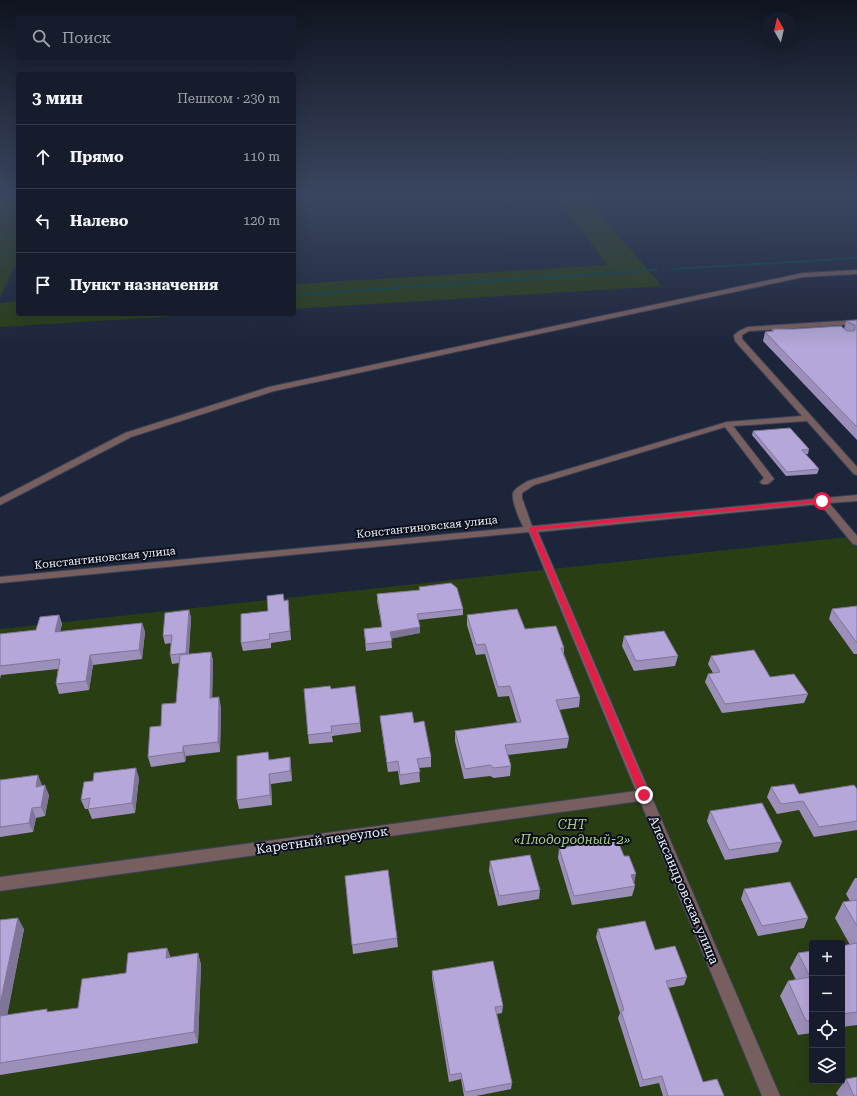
<!DOCTYPE html>
<html lang="ru">
<meta charset="utf-8">
<style>
body{margin:0;font-family:"Roboto Serif",serif;background:#232938;color:#f1f3f6}
.controls{position:absolute;right:12px;bottom:12px;display:grid;overflow:hidden;border-radius:4px;box-shadow:0 4px 16px #0002}
.controls button{width:36px;height:36px;display:grid;place-items:center;padding:0;border:0;border-bottom:1px solid #353a48;background:#161c2c;color:#f1f3f6;font:20px sans-serif}
.compass{position:absolute;left:761px;top:12px;width:36px;height:36px;border-radius:50%;background:#161c2c;box-shadow:0 4px 16px #0002;rotate:352deg}
.stop{position:absolute;width:12px;height:12px;margin:-9px;border:3px solid #e11d48;border-radius:50%;background:#fff}
.stop.end{background:#e11d48;border-color:#fff;box-shadow:0 1px 4px #0008}
.list{margin:0;padding:0;list-style:none}
h2{display:flex;justify-content:space-between;align-items:center;height:52px;margin:0;padding:0 16px;font-size:17px}
h2 small{font-size:13px;font-weight:400;color:#9ea1a9}
.list li{display:grid;grid-template-columns:26px 1fr auto;gap:12px;align-items:center;box-sizing:border-box;height:64px;padding:0 16px;border-top:1px solid #353a48}
.list b{display:block;font-size:15px;white-space:nowrap}
.list em{font-size:13px;font-style:normal;color:#9ea1a9}
.icon{flex:none;width:22px;height:22px;fill:none;stroke:currentColor;stroke-width:2;stroke-linecap:round;stroke-linejoin:round}
.map{position:relative;flex:none;width:857px;height:1096px;overflow:hidden}
.search{position:absolute;background:#161c2c;box-shadow:0 4px 16px #0002;left:16px;top:16px;width:280px;height:44px;display:flex;align-items:center;gap:10px;box-sizing:border-box;padding:0 14px;border-radius:4px;color:#9ea1a9;font-size:15px}
.panel{position:absolute;background:#161c2c;box-shadow:0 4px 16px #0002;left:16px;top:72px;width:280px;height:244px;border-radius:4px}
.map>svg:first-child{display:block}
.green{fill:#2a3e14;fill-rule:evenodd}
.lines{fill:none;stroke-linecap:round;stroke-linejoin:round}
.stream{fill:#09464c;fill-rule:evenodd}
.service-casing{stroke:#3a4156;stroke-width:2}
.minor-casing{stroke:#3a4156;stroke-width:2}
.service{fill:#785f5f;fill-rule:evenodd}
.minor{fill:#785f5f;fill-rule:evenodd}
.wall{fill:#9c90bb}
.shaded-wall{fill:#7f7598}
.building{fill:#b5a7d9;stroke:#7f7598}
.route{fill:#e11d48}
.labels{text-anchor:middle;dominant-baseline:central;stroke-width:4;stroke-linejoin:round;paint-order:stroke}
.street-label{font-size:11px;fill:#ebf0fc;stroke:#0b0f19}
.near-park-label{font-size:13px;font-style:italic;fill:#aace88;stroke:#0b0f19}
.near-street-label{font-size:13px;fill:#ebf0fc;stroke:#0b0f19}
</style>
<div class="map">
<svg width="857" height="1096" viewBox="0 0 857 1096">
<rect width="100%" height="100%" fill="#1d253b"/>
<path class="green" d="M0,194H18V260L0,298Z
M555,194H583L662,286L294,309V284L607,265Z
M18,301V314H211L0,327V303Z
M857,536V1096H0V629ZM812,943H842V1081H812Z"/>
<g class="lines">
<path class="stream" d="M857,257V259L673,270L671,269L673,268Z
M656,269L658,270L657,271L294,296V294Z"/>
<g class="service-casing">
<path id="service" d="M857,270V274L803,277L274,391L131,437L0,505V498L125,433L269,387L803,273Z
M857,320V324L749,331L742,335V339L857,467V475L854,474L807,421L733,426L774,479L768,484H762L760,482L764,478L725,427L534,485L522,493V498L533,529L528,532C522,530 511,499 513,493C515,488 523,484 528,481L727,422L802,416L735,341L734,335L739,331L748,327Z"/>
</g>
<g class="minor-casing">
<path id="minor" d="M857,495V501L829,503L857,536V545L853,544L820,504L538,532L780,1096H762L640,801L0,891V877L636,791L529,532L0,583V577Z"/>
</g>
<use href="#service" class="service"/>
<use href="#minor" class="minor"/>
</g>
<path class="wall" d="M857,320V440L763,341L765,332L772,331V329H844L846,321Z
M753,431L809,449L808,454H805L819,469L817,474L786,476L752,435Z
M419,587L463,609V615L418,620L420,633L391,638L392,648L366,651L364,629L382,627L377,601V594L419,590Z
M283,594L284,601L288,600L291,640L271,643V648L243,651L241,643L268,611Z
M857,606V654H854L829,619L832,609Z
M189,610L191,618L189,654L211,652L213,661L212,698L221,707L220,752L186,756L185,762L151,767L148,757L161,726L176,703L179,663L172,664L170,655L171,643L165,644L163,636Z
M59,615L62,624L60,632L142,623L145,632L142,659L93,665L89,690L59,694L56,684L58,669L1,675L0,679V634L36,630Z
M467,615L525,629L564,648V654L580,697L579,707L559,710L569,738L567,748L508,755L511,766L510,776L494,778L490,776L464,779L455,741V731L517,723L509,696L498,697L485,654L476,655L467,625Z
M624,636L678,656L675,666L634,671L622,646Z
M711,656L770,677L808,694L804,703L722,713L705,682L708,674L713,673L708,664Z
M331,689L360,723L361,732L332,736L333,742L309,744L308,735Z
M380,716L414,723L431,757V767L419,768L420,782L400,785L398,771L388,772L381,725Z
M290,757L291,767L292,781L271,784L272,805L239,809L237,800L270,760Z
M139,778L135,813L92,819L88,809H85L81,800Z
M0,780L42,785V786L49,795L45,816L36,818L33,832L0,837Z
M771,787L799,794L857,789V830L814,837L799,810L777,814L767,797Z
M710,811L782,842L778,852L725,860L707,821Z
M559,848L634,884L635,886L632,896L572,905L558,858Z
M490,861L540,890L539,899L498,906L489,871Z
M345,876L397,938L398,947L353,954Z
M855,878H857V1025L842,1027V946L850,945L835,918L843,902L850,901L846,894Z
M744,889L808,918L804,928L758,936L741,899Z
M0,920L24,929L7,1015L49,1012L78,1008L167,948L171,958L198,953L201,965L198,1043L0,1075Z
M598,929L655,950L687,977L684,985L668,988L703,1082L724,1096H663L659,1083L640,1087L618,1018L620,1013L596,937Z
M812,951V1033L798,1035L780,996L788,981L796,980L790,968L798,953Z
M432,971L503,1006L502,1013L497,1014L512,1083L511,1089L476,1096H464L461,1079L449,1082L432,978Z
M846,1079L857,1096H838L836,1093Z"/>
<path class="shaded-wall" d="M189,610L191,618L188,662L186,653Z
M59,615L62,624L58,641L55,632Z
M142,623L145,632L142,659L139,650Z
M420,627V633L390,639V632Z
M211,652L213,661L212,708L210,698Z
M90,655L93,665L89,690L86,681Z
M219,697L221,707L220,752L218,742Z
M183,746L186,756L185,762L183,752Z
M290,757L291,767L292,781L290,771Z
M136,768L139,778L135,813L132,803Z
M269,774L271,784L272,805L270,795Z
M38,775L42,785L40,796L36,787Z
M45,785L49,795L45,816L41,807Z
M32,808L36,818L33,832L29,823Z
M636,874L634,884L631,875Z
M18,918L24,929L5,1027L0,1020V1004Z
M167,948L171,959L166,958Z
M198,953L201,965L198,1043L194,1032Z"/>
<path class="building" d="M857,320V427L765,332L774,331L772,329H794L841,326L847,331H854L855,330V325L846,321Z
M790,428L809,449L802,450L819,469L787,472L753,431Z
M451,583L457,588L463,609L417,614L420,627L390,632L392,641L366,644L364,629L382,627L377,594L420,590L419,587Z
M283,594L284,601L288,600L290,631L269,634L270,639L241,643V614L268,611L267,596Z
M857,606V643L832,609Z
M517,609L525,629L556,626L564,648H561L580,697L556,700L569,738L505,745L511,766L494,768L490,765L465,769L455,731L521,722L510,686L498,687L485,644L476,645L467,615Z
M189,610L186,653L170,655L172,635L163,636L165,613Z
M59,615L55,632L142,623L139,650L90,655L86,681L56,684L60,659L0,666V634L36,630L40,617Z
M664,631L678,656L636,661L624,636Z
M754,650L770,677L794,674L808,694L725,704L708,674L720,672L711,656Z
M211,652L210,698L219,697L218,742L183,746V752L148,757L150,727L161,726L162,704L176,703L180,655Z
M330,686L331,689L355,686L360,723L331,726L332,732L308,735L304,689Z
M412,712L414,723L424,721L431,757L417,759L420,772L400,775L398,761L387,763L380,716Z
M268,752L269,760L290,757V771L269,774L270,795L237,800V756Z
M136,768L132,803L88,809L90,798L81,800L84,782L93,781L94,773Z
M38,775L36,787L45,785L41,807L32,808L29,823L0,827V780Z
M794,784L799,794L854,785L857,789V821L819,827L803,801L781,804L771,787Z
M762,803L782,842L729,850L710,811Z
M617,839L624,856H629L636,874L631,875L635,886L574,896L559,848Z
M530,855L540,890L499,896L490,861Z
M388,870L397,938L352,945L345,876Z
M790,882L808,918L762,926L744,889Z
M857,900V926L843,902Z
M18,918L0,1004V920Z
M645,921L655,950L675,946L687,977L666,981L703,1082L717,1079L724,1096H668L662,1076L643,1080L621,1011L624,1010L598,929Z
M857,943V1012L842,1014V946Z
M167,948L166,958L198,953L194,1032L0,1063V1016L47,1009V1012L78,1008L82,979L126,973L128,953Z
M812,951V1020L806,1021L788,981L810,977L798,953Z
M493,961L503,1006L495,1007L512,1083L465,1092L461,1073L450,1075L432,971Z
M857,1077V1096H854L846,1079Z"/>
<linearGradient id="sky" x2="0" y2="1"><stop stop-color="#101420"/><stop offset="0.56" stop-color="#3a4660"/><stop offset="1" stop-color="#3a4660" stop-opacity="0"/></linearGradient>
<rect width="857" height="347" fill="url(#sky)"/>
<path class="route" d="M822,499L825,501L824,502L536,530L649,795L647,798H641L529,528L532,527Z"/>
<g class="labels">
<g class="street-label">
<text transform="translate(427 527) rotate(-6)">Константиновская улица</text>
<text transform="translate(105 558) rotate(-6)">Константиновская улица</text>
</g>
<g class="near-park-label">
<text x="572" y="824">СНТ<tspan x="572" dy="15">«Плодородный-2»</tspan></text>
</g>
<g class="near-street-label">
<text transform="translate(322 840) rotate(-8)">Каретный переулок</text>
<text transform="translate(684 890) rotate(67)">Александровская улица</text>
</g>
</g>
</svg>
<div class="controls">
<button>+</button>
<button>−</button>
<button><svg class="icon" aria-label="locate" viewBox="0 0 24 24"><circle cx="12" cy="12" r="6"/><path d="M12 2v4M12 18v4M2 12h4M18 12h4"/></svg></button>
<button><svg class="icon" aria-label="layers" viewBox="0 0 24 24"><path d="M12 4l9 5-9 5-9-5zM3 14l9 5 9-5"/></svg></button>
</div>
<svg class="compass" viewBox="-18 -18 36 36"><path d="M0-13l5 13h-10z" fill="#e53935"/><path d="M0 13l5-13h-10z" fill="#9ea1a9"/></svg>
<div class="stop" style="left:822px;top:501px"></div>
<div class="stop end" style="left:644px;top:795px"></div>
<div class="search"><svg class="icon" aria-label="search" viewBox="0 0 24 24"><circle cx="10" cy="10" r="6"/><path d="M15 15l6 6"/></svg>Поиск</div>
<section class="panel">
<h2>3 мин<small>Пешком · 230 m</small></h2>
<ul class="list">
<li><svg class="icon" aria-label="ahead" viewBox="0 0 24 24"><path d="M12 20V5M6 11l6-6 6 6"/></svg><div><b>Прямо</b></div><em>110 m</em></li>
<li><svg class="icon" aria-label="left" viewBox="0 0 24 24"><path d="M17 20v-9H6M10 6l-5 5 5 5"/></svg><div><b>Налево</b></div><em>120 m</em></li>
<li><svg class="icon" aria-label="arrive" viewBox="0 0 24 24"><path d="M6 21V4h12l-3 4 3 4H6"/></svg><div><b>Пункт назначения</b></div></li>
</ul>
</section>
</div>
